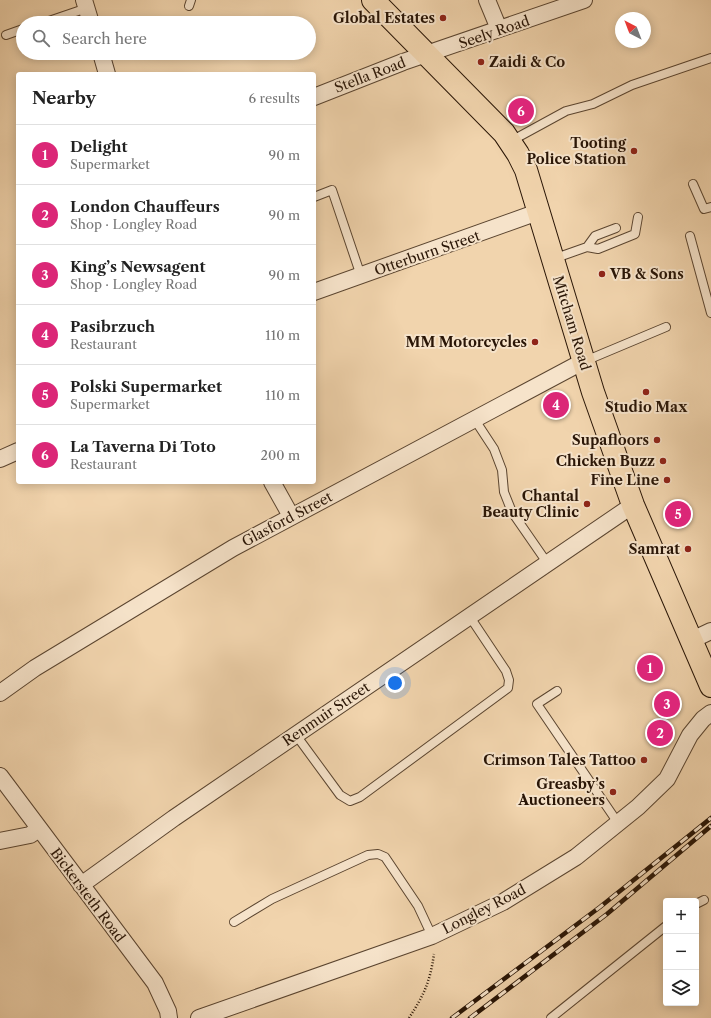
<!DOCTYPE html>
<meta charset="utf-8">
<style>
body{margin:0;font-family:"Libre Caslon Text",serif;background:#f6f6f6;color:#222}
.controls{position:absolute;right:12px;bottom:12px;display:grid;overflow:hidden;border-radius:4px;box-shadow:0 2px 10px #0003}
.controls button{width:36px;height:36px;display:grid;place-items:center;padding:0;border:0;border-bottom:1px solid #e0e0e0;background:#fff;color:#222;font:20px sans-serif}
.compass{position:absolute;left:615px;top:12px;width:36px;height:36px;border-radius:50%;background:#fff;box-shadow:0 2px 10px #0003;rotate:318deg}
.you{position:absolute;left:395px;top:683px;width:14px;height:14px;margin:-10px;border:3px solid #fff;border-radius:50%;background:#1a73e8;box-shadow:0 0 0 6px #1a73e833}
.badge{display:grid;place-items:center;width:26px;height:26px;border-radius:50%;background:#db2777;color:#fff;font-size:13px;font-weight:700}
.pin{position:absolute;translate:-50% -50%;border:2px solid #fff;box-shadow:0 1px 4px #0006}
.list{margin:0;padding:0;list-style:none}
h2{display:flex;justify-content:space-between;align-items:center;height:52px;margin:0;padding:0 16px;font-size:17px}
h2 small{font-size:13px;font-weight:400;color:#767676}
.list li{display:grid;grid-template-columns:26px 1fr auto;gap:12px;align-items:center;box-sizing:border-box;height:60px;padding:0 16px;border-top:1px solid #e0e0e0}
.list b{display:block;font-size:15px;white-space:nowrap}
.list p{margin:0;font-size:13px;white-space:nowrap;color:#767676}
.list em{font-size:13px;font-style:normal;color:#767676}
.icon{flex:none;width:22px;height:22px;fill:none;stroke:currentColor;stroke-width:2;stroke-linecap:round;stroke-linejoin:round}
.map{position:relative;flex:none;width:711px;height:1018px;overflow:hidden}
.search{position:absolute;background:#fff;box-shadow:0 2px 10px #0003;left:16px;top:16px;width:300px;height:44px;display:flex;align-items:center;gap:10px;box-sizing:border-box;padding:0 14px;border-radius:22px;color:#767676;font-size:15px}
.panel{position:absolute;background:#fff;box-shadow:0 2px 10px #0003;left:16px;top:72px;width:300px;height:412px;border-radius:4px}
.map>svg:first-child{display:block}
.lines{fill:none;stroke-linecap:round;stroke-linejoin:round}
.lane-casing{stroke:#5b4530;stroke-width:10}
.street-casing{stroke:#5b4530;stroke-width:18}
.primary-casing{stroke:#291506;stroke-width:24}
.path{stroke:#291506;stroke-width:2.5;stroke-dasharray:1 2;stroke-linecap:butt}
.lane{stroke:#f6e3ca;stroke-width:8}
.street{stroke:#f6e3ca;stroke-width:16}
.primary{stroke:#f1d4ad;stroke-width:22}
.rail-casing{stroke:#291506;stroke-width:4.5}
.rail{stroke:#f6e3ca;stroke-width:3;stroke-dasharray:9;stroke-linecap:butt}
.poi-dot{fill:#8f2418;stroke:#f6e3ca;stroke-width:1.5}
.labels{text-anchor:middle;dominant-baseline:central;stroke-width:4;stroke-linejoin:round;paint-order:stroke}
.poi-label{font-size:14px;font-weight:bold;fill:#291506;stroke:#f6e3ca;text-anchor:end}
.street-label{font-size:14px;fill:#291506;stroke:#f6e3ca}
</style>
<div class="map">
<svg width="711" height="1018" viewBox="0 0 711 1018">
<rect width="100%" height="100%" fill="#f1d4ad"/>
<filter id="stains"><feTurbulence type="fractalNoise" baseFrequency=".005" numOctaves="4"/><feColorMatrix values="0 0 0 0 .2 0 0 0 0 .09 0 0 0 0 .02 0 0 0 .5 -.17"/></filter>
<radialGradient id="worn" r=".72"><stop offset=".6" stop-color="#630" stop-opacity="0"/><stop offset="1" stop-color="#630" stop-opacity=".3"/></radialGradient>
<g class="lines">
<g class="lane-casing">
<path id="lane" d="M189,6L191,0
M43,23L87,8
M6,35L23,29
M511,141L566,111L593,104L632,85L711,58
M693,184L704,209L711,207
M314,197L332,190L361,276
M690,236L711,313
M587,247L598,249L635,234L638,217
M553,259L587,247L595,236L616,228
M585,361L666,327
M475,420L494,449L502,470L504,492L512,512L548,564
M557,691L537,704L618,823
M296,735L340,795L350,801L360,797L508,688L509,680L506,671L470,617
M696,904L704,900
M234,922L272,899L368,855L378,854L385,857L418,906L432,936
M551,1018L666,926"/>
</g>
<g class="street-casing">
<path id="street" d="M84,0L91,23
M487,0L499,29
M101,53L107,74
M314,97L403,62L584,0
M314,292L538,212
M0,459L18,451
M272,482L291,516
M692,640L711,631
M0,693L35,668L233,548L584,361
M0,776L155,983L168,1011L169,1018
M0,841L30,835L39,829
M81,885L174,818L633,505
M199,1018L432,936L503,902L576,857L638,807L667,779L690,735L703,719L711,713"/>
</g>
<g class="primary-casing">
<path id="primary" d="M373,0L504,133L518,154L526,170L593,392L633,505L711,686"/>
</g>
<path class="path" d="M409,1018C424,995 430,982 434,954"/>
<use href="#lane" class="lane"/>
<use href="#street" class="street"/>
<use href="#primary" class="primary"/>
<g class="rail-casing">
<path id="rail" d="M452,1018L600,907L711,818
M470,1018L607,914L711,826"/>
</g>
<use href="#rail" class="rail"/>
</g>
<g class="poi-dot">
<circle cx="443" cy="18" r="4"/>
<circle cx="481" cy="62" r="4"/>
<circle cx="634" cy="151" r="4"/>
<circle cx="602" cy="274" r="4"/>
<circle cx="535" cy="342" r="4"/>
<circle cx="646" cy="392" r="4"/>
<circle cx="657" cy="440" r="4"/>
<circle cx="663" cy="461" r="4"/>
<circle cx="667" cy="480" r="4"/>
<circle cx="587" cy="504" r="4"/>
<circle cx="688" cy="549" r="4"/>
<circle cx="644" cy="760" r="4"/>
<circle cx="613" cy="792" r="4"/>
</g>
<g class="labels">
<g class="poi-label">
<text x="435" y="18">Global Estates</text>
<text x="489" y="62" text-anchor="start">Zaidi &amp; Co</text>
<text x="626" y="143">Tooting<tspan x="626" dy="16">Police Station</tspan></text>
<text x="610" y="274" text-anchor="start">VB &amp; Sons</text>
<text x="527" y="342">MM Motorcycles</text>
<text x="646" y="407" text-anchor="middle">Studio Max</text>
<text x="649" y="440">Supafloors</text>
<text x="655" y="461">Chicken Buzz</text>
<text x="659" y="480">Fine Line</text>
<text x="579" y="496">Chantal<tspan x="579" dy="16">Beauty Clinic</tspan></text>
<text x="680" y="549">Samrat</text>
<text x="636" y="760">Crimson Tales Tattoo</text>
<text x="605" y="784">Greasby’s<tspan x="605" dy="16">Auctioneers</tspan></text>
</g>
<g class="street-label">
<text transform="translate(494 32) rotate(-19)">Seely Road</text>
<text transform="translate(370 75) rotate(-21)">Stella Road</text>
<text transform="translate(427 253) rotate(-19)">Otterburn Street</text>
<text transform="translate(572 323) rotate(73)">Mitcham Road</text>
<text transform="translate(287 519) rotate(-28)">Glasford Street</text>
<text transform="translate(326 714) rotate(-34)">Renmuir Street</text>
<text transform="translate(88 895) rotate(53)">Bickersteth Road</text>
<text transform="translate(484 909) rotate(-27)">Longley Road</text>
</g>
</g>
<rect width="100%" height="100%" filter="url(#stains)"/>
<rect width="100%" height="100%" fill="url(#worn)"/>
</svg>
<div class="controls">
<button>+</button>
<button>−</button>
<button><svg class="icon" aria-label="layers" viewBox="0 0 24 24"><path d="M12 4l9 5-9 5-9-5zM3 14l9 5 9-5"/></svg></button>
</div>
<svg class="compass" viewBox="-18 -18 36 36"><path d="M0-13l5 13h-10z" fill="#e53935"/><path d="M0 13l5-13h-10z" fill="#767676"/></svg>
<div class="you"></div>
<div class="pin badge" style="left:650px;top:668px">1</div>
<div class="pin badge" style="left:660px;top:733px">2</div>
<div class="pin badge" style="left:667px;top:704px">3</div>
<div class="pin badge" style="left:556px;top:405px">4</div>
<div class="pin badge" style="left:678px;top:514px">5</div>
<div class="pin badge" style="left:521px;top:111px">6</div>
<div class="search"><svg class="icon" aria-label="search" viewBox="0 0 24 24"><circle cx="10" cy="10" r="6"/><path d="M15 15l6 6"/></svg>Search here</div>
<section class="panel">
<h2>Nearby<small>6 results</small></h2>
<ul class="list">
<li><span class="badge">1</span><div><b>Delight</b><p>Supermarket</p></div><em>90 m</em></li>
<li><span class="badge">2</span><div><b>London Chauffeurs</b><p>Shop · Longley Road</p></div><em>90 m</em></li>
<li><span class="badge">3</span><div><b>King’s Newsagent</b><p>Shop · Longley Road</p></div><em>90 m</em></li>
<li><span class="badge">4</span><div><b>Pasibrzuch</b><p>Restaurant</p></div><em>110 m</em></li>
<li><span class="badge">5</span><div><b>Polski Supermarket</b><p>Supermarket</p></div><em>110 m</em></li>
<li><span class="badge">6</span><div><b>La Taverna Di Toto</b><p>Restaurant</p></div><em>200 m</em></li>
</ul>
</section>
</div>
